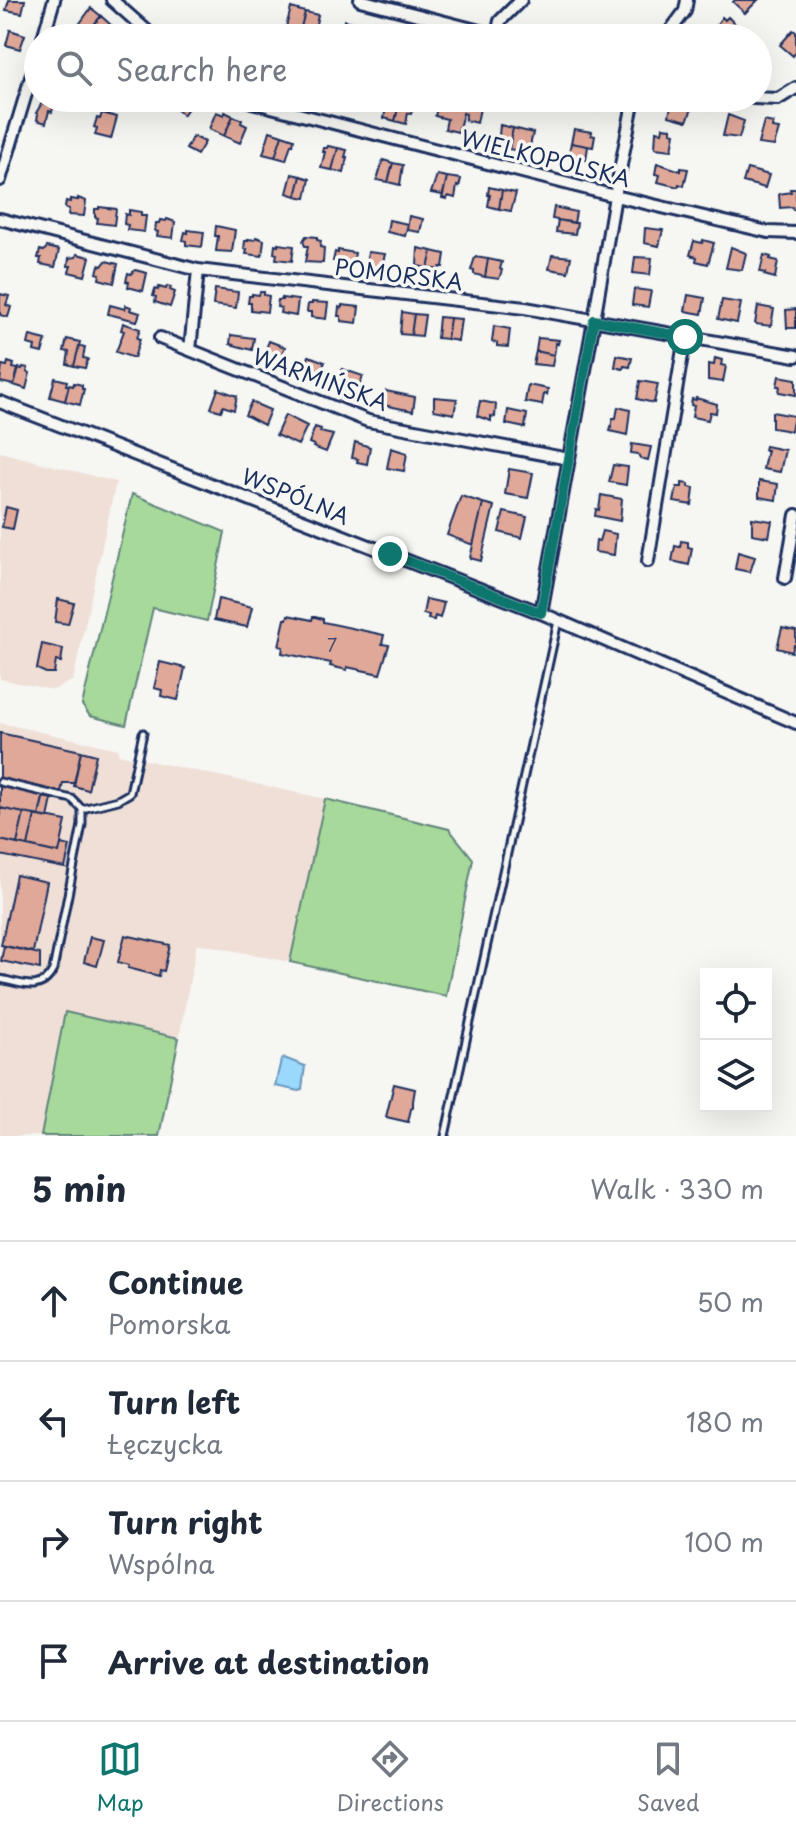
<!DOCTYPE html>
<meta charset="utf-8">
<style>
body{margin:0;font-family:"Playpen Sans",sans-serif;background:#f2f2f3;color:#1f2937}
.controls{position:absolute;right:24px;bottom:24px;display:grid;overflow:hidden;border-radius:0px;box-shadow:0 8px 32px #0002}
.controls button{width:72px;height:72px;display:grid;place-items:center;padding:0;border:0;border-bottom:2px solid #e0e1e3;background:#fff;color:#1f2937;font:40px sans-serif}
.stop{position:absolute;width:24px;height:24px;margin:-18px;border:6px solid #0f766e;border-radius:50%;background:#fff}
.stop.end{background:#0f766e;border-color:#fff;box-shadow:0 2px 8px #0008}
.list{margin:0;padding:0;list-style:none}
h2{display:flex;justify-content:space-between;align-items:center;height:104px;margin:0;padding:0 32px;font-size:34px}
h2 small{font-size:26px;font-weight:400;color:#747a83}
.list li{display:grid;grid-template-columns:52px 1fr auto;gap:24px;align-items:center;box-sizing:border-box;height:120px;padding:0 32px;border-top:2px solid #e0e1e3}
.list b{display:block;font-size:30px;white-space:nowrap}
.list p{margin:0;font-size:26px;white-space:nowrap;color:#747a83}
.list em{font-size:26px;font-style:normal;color:#747a83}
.icon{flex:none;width:44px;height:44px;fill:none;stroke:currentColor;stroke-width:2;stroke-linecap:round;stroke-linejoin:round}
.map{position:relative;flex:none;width:796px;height:1136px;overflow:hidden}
.search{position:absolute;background:#fff;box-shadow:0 8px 32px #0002;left:24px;right:24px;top:24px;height:88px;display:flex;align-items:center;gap:20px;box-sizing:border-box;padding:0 28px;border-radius:44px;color:#747a83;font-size:30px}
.sheet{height:584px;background:#fff}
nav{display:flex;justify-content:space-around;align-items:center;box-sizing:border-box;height:112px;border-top:2px solid #e0e1e3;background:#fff;font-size:22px;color:#747a83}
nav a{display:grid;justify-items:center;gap:4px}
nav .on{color:#0f766e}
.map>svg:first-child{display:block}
.built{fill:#efdfd7}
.green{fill:#a7d99a;stroke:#61847c;stroke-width:2}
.water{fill:#9ad9fc;stroke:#6795bd;stroke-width:2}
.building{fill:#e0a899;stroke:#1b2f5e;stroke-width:2}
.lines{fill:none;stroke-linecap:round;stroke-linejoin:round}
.service-casing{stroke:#1b2f5e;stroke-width:11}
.minor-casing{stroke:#1b2f5e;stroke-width:16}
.service{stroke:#f6f6f2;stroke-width:5}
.minor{stroke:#f6f6f2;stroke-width:10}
.route{stroke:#0f766e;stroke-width:10}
.labels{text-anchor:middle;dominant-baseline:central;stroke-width:7;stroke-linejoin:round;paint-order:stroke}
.number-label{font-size:18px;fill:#4c4d6d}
.street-label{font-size:22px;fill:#1b2f5e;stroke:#f6f6f2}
</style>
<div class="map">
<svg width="796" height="1136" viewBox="0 0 796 1136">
<rect width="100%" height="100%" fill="#f6f6f2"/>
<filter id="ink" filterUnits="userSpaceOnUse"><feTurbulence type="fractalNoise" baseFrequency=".0125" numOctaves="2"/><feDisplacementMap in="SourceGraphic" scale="16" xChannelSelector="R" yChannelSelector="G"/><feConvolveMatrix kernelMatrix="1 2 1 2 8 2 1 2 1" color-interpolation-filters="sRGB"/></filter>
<g filter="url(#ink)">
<path class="built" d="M0,452L116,482L73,680L53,690L0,679Z
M0,723L118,749V754L325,799L290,962L197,943L179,1038L65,1012L41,1136H0Z"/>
<path class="green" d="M132,494L225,532L207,621L153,608L126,725L90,716L82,705Z
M325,799L449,829L473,859L446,996L290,962Z
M65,1012L179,1038L159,1136H41Z"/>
<path class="water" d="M284,1058L305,1066L302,1089L299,1091L275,1086L281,1060Z"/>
<path class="building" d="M9,0H25L22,13L6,10Z
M735,0H758L745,13L733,2Z
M91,8L101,16L87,33L78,26Z
M291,8L305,12L300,31L294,29L293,33L285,31Z
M305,12L318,15L314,33L300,31Z
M101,16L111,25L98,38H93L87,33Z
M722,17L725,20L728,17L738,27L728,38H722L713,30Z
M344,20L357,23L354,38H342Z
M357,23L368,25L366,38H354Z
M10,30L25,35L20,49L6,45Z
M793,30L796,32V52L793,56L780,45Z
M182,98H192L194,100L183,115L174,107Z
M386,98L400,100L395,121L384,118L386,107H384Z
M577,98L599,99L597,111L575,106Z
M400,100L414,104L411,114L408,113L406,124L395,121Z
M439,100L468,107V105L480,108L477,123L465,120L466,114L463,113L458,132L445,129L447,119L435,116Z
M672,101L693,106L687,121L669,116Z
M42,103L51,105V107L53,108L52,112L49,111L46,123L37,120L38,114L36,113Z
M216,112L224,115L225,112L233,116L224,136L209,129Z
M102,113L117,117L111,139L95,135L97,128L94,127L97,118L100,119Z
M728,115L744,121L739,138L723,136Z
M233,116L242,120L241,123L247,126L240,143L224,136Z
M764,121L773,123L772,128L779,129L774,146L758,144Z
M500,125L513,128L509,149L498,146Z
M663,127L671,128V132L675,133L672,150L655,148L656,131L662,132Z
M513,128L533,133L529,150L520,148L519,151L509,149Z
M574,129L592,132L591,135L595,136L593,147L571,143Z
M270,131L282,135L275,157L263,154Z
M282,135L294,139L293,145L291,144L286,160L275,157Z
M193,136L205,142L197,155L186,149Z
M571,143L588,146L586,160L568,157Z
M328,146L338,148L332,170L321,168L325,152H323L324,148H327Z
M338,148L347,150L345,157H347L344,173L332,170Z
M383,160L393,163L388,182L377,180Z
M393,163L403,165L400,185L388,182Z
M657,163L681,171V168L688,169L684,186L679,184L678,187L658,182L660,175L655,174Z
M747,169L769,175L765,188L743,182Z
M292,174L301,176L296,196L287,193Z
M437,175L447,177L443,195L431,193Z
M301,176L310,179L306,198L296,196Z
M447,177L461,179L459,187L457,186L455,198L448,196L447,199L442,198Z
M489,187L502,190L499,209L488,206L490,195H488Z
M790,189H796V210H793L792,207L780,208L779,194L791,192Z
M502,190L516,193L511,211L499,209Z
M78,198L86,201L84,216L68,215L69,209L65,208L66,201L70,202V199L78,200Z
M99,207L116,209L114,225L97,223L98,218L95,217V209H99Z
M554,207L576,212L574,223L552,219Z
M129,210L141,212V216H146L144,232L127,230L128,225L124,224L125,214L129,215Z
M409,216L423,219L420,232L407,230Z
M167,219L175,222L173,238L157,236L158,232L155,231L156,223H159L160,220L166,221Z
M389,220L408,224L405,236L387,232Z
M558,220L577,223L575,234L556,232Z
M216,226L235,230L232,252L216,251L218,236H215Z
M645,228L663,230L659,246L644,243Z
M188,230L204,232L202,247L186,245V241L183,240L185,232L188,233Z
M306,236L317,237V240L321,241L320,247L324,248L323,263L305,262L308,246H305L303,241Z
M256,237L264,240L262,256L246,254L247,249H244L245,241H248V239L255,240Z
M703,240L714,243L708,264L696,261L697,257L690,255L694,241L702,243Z
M278,244L294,246L292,261L276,259L277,254L274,253L275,245L278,246Z
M47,247L59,250L55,267L40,264L41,258H38L40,250L44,251Z
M731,247L746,253L742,270L726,268Z
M418,248L432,251L428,268L417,266Z
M338,250L355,253L352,268L336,266L337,261H333L335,252L338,253Z
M432,251L445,254L443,267H440L439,270L428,268Z
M368,252L385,254L381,271L366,267Z
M77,254L90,257L85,276L69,272L71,266H68L69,258L76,257Z
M552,255L571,257L568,272L549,269Z
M764,255L771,257L770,259L778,261L775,278L764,275L765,273L760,272Z
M475,257L488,259L485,277L474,274V271L471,270Z
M635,257L652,258L650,275L633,273Z
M488,259L502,262L500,269L502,270L499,279L485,277Z
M106,261L118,264L114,283L99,279L100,274L97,273L99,265L102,266Z
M135,270L147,273L143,291L128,287L129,282L126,281L128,273L131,274Z
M167,286L171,287L170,290L175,292L170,307L155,302L156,297L153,296L155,289L158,290L159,287L166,289Z
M215,289L238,292L236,308L213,305Z
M634,289L651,291L648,307L632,305Z
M260,292H264V295L269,296L267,312L251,310V303H248L249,296H252V294L259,295Z
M0,294L9,296L6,305L11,307L8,317L0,315Z
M688,295L705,298L702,314L685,311Z
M282,298L298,300L296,316L280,313L281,308L277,307L278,300H282Z
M722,300L741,303L737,323L718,319Z
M312,302L328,303L326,319L311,317V312H307L308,304H312Z
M110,305L125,309L126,305L131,307L130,310L140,313L137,321L108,314Z
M342,305L359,307L357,323L341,321V316H338L339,307L342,308Z
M758,306L774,309L771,326L755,324Z
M796,309V328H787L786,310Z
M402,312L414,314L411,335L400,334Z
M414,314L425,315L422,336L411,335Z
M439,317L450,318L447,339L437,338Z
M450,318L461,319L458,341L447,339Z
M123,323L140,329L137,338L140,339L134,358L116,352L124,331L121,330Z
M494,326L510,329L508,347L497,346V343L492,342Z
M231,335L254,338L252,350L230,344Z
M30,336L46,340L42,353L34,351L35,346L28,344Z
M538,338L559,340L558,344L556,343L554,355L536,351Z
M67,339L80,342L74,366L67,364L69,352L64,351Z
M269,341L285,347L277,363L263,356Z
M79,346L85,347L83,358L88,359L85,368L74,366Z
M536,351L554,355L552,366L533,364Z
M617,355L632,358L630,367L624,366L623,369L615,367Z
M309,356L325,362L317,379L303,372Z
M715,358L722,360L721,365L726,366L723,382L708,380V364L714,365Z
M8,362L14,364L13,368L18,369L14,385L0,382L2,365L7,366Z
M23,367L28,368L27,372L30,373L26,389L14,385L19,368L22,369Z
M342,369L363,376L359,386L355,385L353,393L336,388Z
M779,376L796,379V395L779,392L780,386H777Z
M55,378L67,381L66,385H69L65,401L50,397Z
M640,381L658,384L654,403L637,399Z
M74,383L82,385V389H84L80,405L65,401L69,385L73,386Z
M528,385L548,389L547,395L544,394L542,405L525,402Z
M218,389L237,396L234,410L223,406L221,411L211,408Z
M386,391L415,397L413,411L383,405Z
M434,397L457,399L454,414L434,410Z
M696,398L717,404L716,413L710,412L708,420L692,417L694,406L691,405L692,399L696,400Z
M480,401L496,404L495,417L491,416V421L477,416Z
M251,402L270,410L264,425L245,415Z
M618,407L630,410L627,435L610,431L613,418H616Z
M508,410L527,414L525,428L506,424Z
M772,412L794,416L791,431L772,428Z
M285,415L307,426L298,445L276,435Z
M315,427L321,429L320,432L333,435L326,452L313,447L314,445L309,443Z
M355,442L370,447L367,464L357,462L358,459L352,458Z
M632,444L651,447L648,460L640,458L638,454L631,453Z
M765,446L785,450L780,472L763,469L767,450H764Z
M391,448L407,453L404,471L387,468Z
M613,465L628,467L626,485L609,482Z
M509,469L533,473L528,498L505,494Z
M759,481L778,484L776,500L759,497Z
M682,483L689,484V487L694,488L692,505L674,502L677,487H682Z
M601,495L622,499L620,521L595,516L596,509L599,510Z
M461,496L483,503L473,545L447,535Z
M483,503L494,506L481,561L470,558Z
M6,507L17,510L13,529L2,527Z
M504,512L527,517L522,538L499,532Z
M752,518L772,521L769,537L752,534Z
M602,531L616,534L614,555L595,552L596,540L599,541Z
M681,541L688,542V547L692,548L689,565L672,561L675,546L680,547Z
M738,552L755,557L750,572L735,569Z
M58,599L74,603L68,624L55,622Z
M218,599L252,607L247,627L214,620Z
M426,599L444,603L440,618L435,616L434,620L428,619L429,615L423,614Z
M288,615L312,620L313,617H315L323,619V622L384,635L382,644L389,645L380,674L347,667V670L330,666L331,663L282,653L283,647L279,646L285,619H287Z
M782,628L796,631V645H794L792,652L777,648Z
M42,644L63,649L61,662L56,661L54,673H46L37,669Z
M160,662L185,668L178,700L161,696L162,690L154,688Z
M0,733L81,751L74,783H63L61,792L0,778Z
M81,751L96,755L88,790L74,786Z
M0,785L44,794L39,816L0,808Z
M43,797L52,799L48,818L39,816Z
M0,808L24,813L17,844L0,840Z
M24,813L35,815L28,846L17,844Z
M35,815L66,821L59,853L28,846Z
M0,840L59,853L61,844L70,846L65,868L0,855Z
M16,875L47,882L33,952L1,945Z
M125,935L170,945L164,971L160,970L159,976L128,968L129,965L118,962Z
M90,937L104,940L97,966L84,962Z
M4,946L40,954V969L1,961Z
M394,1084L415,1089L413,1101V1107L411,1109L408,1122L386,1117Z"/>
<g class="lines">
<g class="service-casing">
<path id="service" d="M0,782L72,799L82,809V825L53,970C41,994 22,983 0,979
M82,809L118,800L130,793L143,733
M445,1136L558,621"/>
</g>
<g class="minor-casing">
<path id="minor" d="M112,0L155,38
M360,0L507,38
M497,35L500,21L521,0
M43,38L54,0
M665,38L685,11L687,0
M243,98L252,102L615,196L768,232L796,233
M753,98L778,99L796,88
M0,180L38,54
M0,219L198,270L525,308L796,356
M198,270L190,350L368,421L569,459
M160,338L190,350
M0,402L541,613L796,723
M648,561L685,337
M785,578L796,515
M541,613L593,326L615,196L634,98"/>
</g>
<use href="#service" class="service"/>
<use href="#minor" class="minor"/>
</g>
</g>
<g class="lines" filter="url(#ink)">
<path class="route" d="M390,554L541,613L594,320L685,337"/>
</g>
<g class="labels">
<g class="number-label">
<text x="332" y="644">7</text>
</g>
<g class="street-label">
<text transform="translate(546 157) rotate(14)">WIELKOPOLSKA</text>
<text transform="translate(399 273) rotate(7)">POMORSKA</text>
<text transform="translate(321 378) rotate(20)">WARMIŃSKA</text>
<text transform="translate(296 495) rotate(22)">WSPÓLNA</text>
</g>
</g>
</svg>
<div class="controls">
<button><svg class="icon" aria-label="locate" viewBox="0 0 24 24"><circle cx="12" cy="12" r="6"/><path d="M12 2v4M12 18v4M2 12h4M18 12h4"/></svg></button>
<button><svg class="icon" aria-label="layers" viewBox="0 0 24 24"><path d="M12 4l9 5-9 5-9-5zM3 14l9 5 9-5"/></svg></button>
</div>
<div class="stop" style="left:685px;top:337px"></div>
<div class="stop end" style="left:390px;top:554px"></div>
<div class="search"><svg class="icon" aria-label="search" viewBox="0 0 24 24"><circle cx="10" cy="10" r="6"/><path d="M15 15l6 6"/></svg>Search here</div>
</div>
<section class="sheet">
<h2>5 min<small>Walk · 330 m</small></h2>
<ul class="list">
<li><svg class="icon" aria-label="ahead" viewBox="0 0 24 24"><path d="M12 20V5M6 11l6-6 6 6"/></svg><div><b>Continue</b><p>Pomorska</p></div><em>50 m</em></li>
<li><svg class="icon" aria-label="left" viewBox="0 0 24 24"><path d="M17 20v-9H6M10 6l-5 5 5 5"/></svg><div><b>Turn left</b><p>Łęczycka</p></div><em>180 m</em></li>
<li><svg class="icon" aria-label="right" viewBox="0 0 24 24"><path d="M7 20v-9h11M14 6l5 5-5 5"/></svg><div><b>Turn right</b><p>Wspólna</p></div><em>100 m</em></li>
<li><svg class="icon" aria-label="arrive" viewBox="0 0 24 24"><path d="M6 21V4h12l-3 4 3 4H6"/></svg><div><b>Arrive at destination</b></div></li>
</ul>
</section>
<nav>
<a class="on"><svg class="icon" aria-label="map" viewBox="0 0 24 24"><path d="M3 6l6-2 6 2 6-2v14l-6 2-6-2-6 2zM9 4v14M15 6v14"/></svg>Map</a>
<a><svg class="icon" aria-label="directions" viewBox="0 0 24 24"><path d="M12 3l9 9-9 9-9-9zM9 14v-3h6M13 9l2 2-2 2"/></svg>Directions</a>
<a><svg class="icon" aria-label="saved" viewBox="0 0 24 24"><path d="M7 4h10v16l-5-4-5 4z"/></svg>Saved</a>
</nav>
